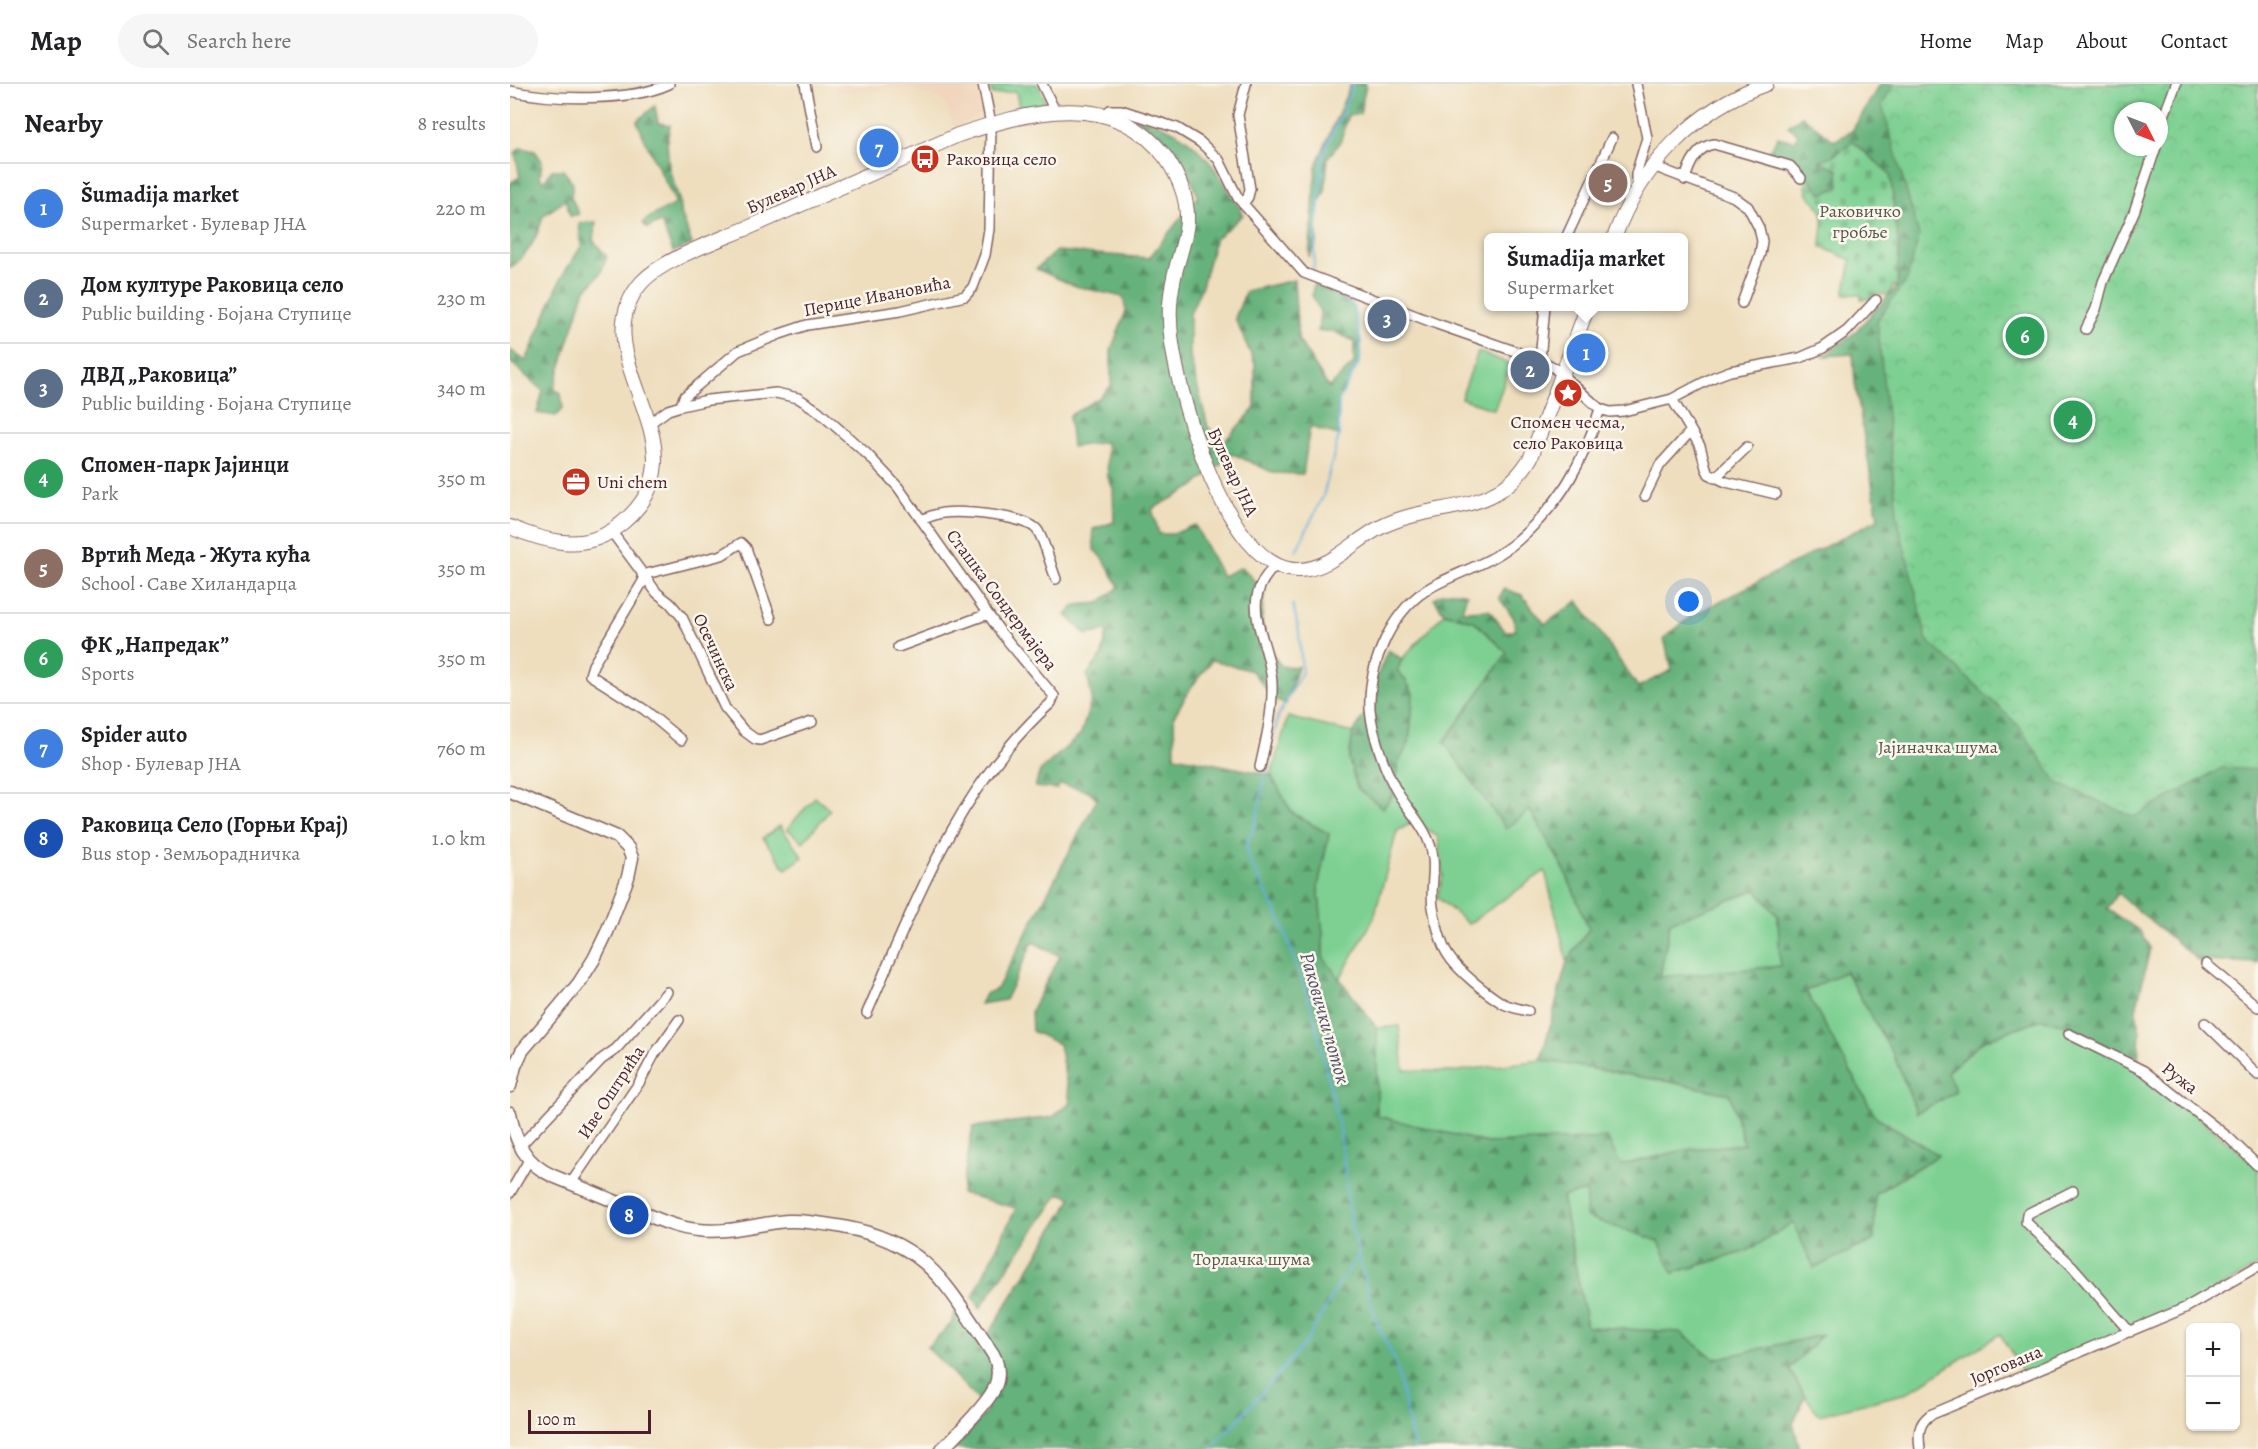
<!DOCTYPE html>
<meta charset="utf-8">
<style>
body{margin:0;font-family:Alegreya,serif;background:#f6f6f6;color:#202124}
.controls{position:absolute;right:18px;bottom:18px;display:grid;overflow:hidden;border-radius:9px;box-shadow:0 2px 4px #0004}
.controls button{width:54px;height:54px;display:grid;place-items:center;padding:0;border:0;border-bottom:2px solid #e0e0e0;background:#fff;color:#202124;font:30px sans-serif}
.compass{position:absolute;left:1604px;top:18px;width:54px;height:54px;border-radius:50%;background:#fff;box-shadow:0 2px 4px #0004;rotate:132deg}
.scale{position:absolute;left:18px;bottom:15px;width:123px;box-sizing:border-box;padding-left:6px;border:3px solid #4a1f2b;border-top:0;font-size:16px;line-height:21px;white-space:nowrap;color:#4a1f2b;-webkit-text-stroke:4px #fbf7ec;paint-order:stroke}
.you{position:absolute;left:1179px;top:518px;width:21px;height:21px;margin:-15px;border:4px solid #fff;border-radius:50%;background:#1a73e8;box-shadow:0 0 0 9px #1a73e833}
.badge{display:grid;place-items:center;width:39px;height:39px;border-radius:50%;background:#d93025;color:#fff;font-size:20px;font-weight:700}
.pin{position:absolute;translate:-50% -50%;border:3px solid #fff;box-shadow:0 2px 6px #0006}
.popup{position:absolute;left:974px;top:149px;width:204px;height:78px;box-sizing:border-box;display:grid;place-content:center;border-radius:9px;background:#fff;filter:drop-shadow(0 2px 4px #0005);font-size:20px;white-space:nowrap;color:#757577}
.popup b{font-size:22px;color:#202124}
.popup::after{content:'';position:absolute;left:50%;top:100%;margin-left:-12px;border:12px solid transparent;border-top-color:#fff}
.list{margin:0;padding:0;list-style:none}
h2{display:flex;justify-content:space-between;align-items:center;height:78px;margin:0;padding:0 24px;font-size:26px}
h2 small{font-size:20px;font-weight:400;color:#757577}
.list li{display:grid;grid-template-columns:39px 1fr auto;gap:18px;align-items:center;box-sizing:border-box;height:90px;padding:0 24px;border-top:2px solid #e0e0e0}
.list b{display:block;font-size:22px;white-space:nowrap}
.list p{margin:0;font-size:20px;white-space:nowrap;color:#757577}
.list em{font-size:20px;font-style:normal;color:#757577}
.icon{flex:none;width:33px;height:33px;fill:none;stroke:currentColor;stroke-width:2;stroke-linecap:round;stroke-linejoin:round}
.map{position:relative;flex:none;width:1748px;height:1365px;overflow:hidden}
header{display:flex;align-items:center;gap:36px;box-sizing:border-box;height:84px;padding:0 30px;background:#fff;border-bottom:2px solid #e0e0e0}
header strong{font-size:28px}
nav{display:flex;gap:33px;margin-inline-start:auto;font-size:21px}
.search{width:420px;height:54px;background:#f6f6f6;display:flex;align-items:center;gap:15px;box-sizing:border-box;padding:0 21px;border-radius:33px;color:#757577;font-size:22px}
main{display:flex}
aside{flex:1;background:#fff}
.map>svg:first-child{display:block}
.built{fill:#f1d5bd}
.grass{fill:#7dd092;stroke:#64785e;stroke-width:1.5}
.forest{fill:url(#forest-firs);stroke:#586854;stroke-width:1.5;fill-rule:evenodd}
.cemetery{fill:url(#cemetery-stones);stroke:#64785e;stroke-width:1.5}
.park{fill:url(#park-crowns);stroke:#64785e;stroke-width:1.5;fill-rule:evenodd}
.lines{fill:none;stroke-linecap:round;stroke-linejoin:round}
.stream{stroke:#67aede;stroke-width:2}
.minor-casing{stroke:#83625e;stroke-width:12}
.tertiary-casing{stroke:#83625e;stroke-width:15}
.secondary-casing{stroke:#83625e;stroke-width:16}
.minor{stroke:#fff;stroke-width:9}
.tertiary{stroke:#fff;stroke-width:12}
.secondary{stroke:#fff;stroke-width:14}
.labels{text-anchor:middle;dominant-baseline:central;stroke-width:5;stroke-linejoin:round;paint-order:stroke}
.poi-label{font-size:18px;fill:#4a1f2b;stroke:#fbf7ec;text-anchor:start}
.street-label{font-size:18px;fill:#4a1f2b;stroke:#fbf7ec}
.park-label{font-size:18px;fill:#59544a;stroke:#fbf7ec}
.water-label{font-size:20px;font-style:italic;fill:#54516a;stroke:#fbf7ec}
</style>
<header>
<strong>Map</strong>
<div class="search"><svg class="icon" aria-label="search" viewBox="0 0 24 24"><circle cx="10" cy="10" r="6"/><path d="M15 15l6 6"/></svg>Search here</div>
<nav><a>Home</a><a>Map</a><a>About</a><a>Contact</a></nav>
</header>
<main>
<aside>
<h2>Nearby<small>8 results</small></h2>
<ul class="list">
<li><span class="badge" style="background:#3f7fe0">1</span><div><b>Šumadija market</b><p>Supermarket · Булевар ЈНА</p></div><em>220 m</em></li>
<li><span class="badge" style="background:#5c6f8a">2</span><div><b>Дом културе Раковица село</b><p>Public building · Бојана Ступице</p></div><em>230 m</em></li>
<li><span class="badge" style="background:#5c6f8a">3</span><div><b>ДВД „Раковица”</b><p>Public building · Бојана Ступице</p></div><em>340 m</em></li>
<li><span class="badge" style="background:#2e9e5b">4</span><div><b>Спомен-парк Јајинци</b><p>Park</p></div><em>350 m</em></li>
<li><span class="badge" style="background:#8d6e63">5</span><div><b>Вртић Меда - Жута кућа</b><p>School · Саве Хиландарца</p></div><em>350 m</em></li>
<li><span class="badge" style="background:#2e9e5b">6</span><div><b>ФК „Напредак”</b><p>Sports</p></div><em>350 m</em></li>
<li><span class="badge" style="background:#3f7fe0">7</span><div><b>Spider auto</b><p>Shop · Булевар ЈНА</p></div><em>760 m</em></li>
<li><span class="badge" style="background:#1a4fb4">8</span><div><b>Раковица Село (Горњи Крај)</b><p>Bus stop · Земљорадничка</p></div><em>1.0 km</em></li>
</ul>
</aside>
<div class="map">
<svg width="1748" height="1365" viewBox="0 0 1748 1365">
<defs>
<pattern id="forest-firs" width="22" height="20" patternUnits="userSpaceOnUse" patternTransform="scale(1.5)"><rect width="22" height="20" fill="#66b27c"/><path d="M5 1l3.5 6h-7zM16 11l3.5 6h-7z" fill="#569066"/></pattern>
<pattern id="cemetery-stones" width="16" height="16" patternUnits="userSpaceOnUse" patternTransform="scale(1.5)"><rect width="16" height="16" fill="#7dd092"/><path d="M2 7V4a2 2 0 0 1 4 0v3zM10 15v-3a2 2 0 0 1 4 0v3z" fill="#6eb27e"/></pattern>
<pattern id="park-crowns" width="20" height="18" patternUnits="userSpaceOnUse" patternTransform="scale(1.5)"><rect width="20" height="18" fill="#7dd092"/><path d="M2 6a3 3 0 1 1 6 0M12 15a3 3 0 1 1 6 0" fill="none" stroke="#6eb27e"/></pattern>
</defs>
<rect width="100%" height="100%" fill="#fbf7ec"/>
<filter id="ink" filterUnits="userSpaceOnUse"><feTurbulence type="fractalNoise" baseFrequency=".0167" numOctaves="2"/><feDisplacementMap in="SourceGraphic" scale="12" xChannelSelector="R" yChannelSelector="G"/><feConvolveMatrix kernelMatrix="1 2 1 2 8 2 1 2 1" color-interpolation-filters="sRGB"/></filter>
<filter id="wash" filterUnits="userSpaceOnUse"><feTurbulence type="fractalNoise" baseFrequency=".008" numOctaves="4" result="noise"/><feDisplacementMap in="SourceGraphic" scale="24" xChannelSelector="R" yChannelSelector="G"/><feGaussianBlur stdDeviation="1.35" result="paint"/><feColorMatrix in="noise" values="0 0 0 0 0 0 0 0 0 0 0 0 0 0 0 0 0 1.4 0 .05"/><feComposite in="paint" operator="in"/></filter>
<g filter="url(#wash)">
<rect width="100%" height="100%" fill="#eedebe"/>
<path class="built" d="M324,0H468L476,28L445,44L435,21L430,15L422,11L398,5L377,4L326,9Z
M1097,70L1116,79L1108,96L1118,101L1111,116L1103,113L1099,123L1077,113Z"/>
<path class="grass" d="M968,268L1001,280L984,326L951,314Z
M934,529L964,537L997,569V744L1019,725L1055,787L1079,845L1057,877L1035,787L958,840L927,813L933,792L928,753L905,737L887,747L864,834L829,896L813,873V850L808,802L819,751L782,729L761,691L778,633L843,649L839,675L847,704L873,723L886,700L888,679L899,658L895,595L887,587L892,575Z
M305,713L320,726L293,758L277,745Z
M270,742L293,773L276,785L253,754Z
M1246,806L1268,832L1271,882L1150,894L1160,838Z
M1335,887L1384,972L1407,1029L1437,988L1474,956L1532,935L1558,942L1585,956L1634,987L1748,1083V1182L1675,1224L1515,1291L1490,1250L1397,1309L1309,1331L1295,1312L1279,1285L1311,1251L1205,1275L1170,1248L1077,1243L1052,1112L1076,1107L1077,1133L1149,1157L1163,1189L1237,1167L1283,1138L1365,1110L1428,1071L1365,1032L1296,907Z
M889,942L894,986L941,988L1031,976L1155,997L1220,1010L1234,1060L1175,1066L1111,1081L1049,1057L977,1059L867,1032V944Z"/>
<path class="forest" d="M841,0H856L850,30L838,31L830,59L818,73L815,107L808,121L807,158L799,173L806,82Z
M1370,0H1670L1649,27H1613L1510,19L1627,137L1748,0V879L1689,877L1607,809L1597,825L1630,847L1640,864L1626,926L1630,948L1628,979L1558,942L1532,935L1474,956L1437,988L1446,1008L1407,1029L1384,972L1336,887L1296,907L1365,1032L1428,1071L1365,1110L1364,1156L1304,1184L1283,1139L1237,1167L1163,1189L1149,1157L1076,1133V1107L1052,1113L1077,1243L1170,1248L1205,1275L1312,1251L1279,1285L1295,1312L1283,1339L1290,1365H445L478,1326L417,1263L443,1238L446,1216L472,1257L481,1246L562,1114L550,1109L470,1224L463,1212L506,1124L451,1109L463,1043L543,1033L560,1018L549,960L522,947L521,927L550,872L523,858L495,916L470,920L475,910L487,905L587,715L579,707L550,700L547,705L525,703L530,687L571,650L582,614L577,591L592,571L597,547L576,551L556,531L566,521L589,519L609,503L593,474L584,466L583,445L604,438L603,404L598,394L596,358L562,363L559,332L589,314L601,302V266L616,227L613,213L565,202L526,185L546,167L639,174L688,112C671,72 666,58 627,37L628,34C637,37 647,39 655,43C692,58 715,98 733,131L705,155L692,202L680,230V273L698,343L713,359L745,324V280L725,234L736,207L784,196L788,255L819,304L844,279V257L823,247H808L810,228L802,211L804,200L843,221L851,258L850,277L829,316V351L800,343L793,390L764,389L723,370L683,403L642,425L649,450H663L685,441L712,492L732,483L754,507L751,553L771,582L788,583L776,620L764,615L742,587L702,576L680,605L664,632L665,672L761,691L782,729L819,750L808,802L813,850V873L867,944V1032L977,1059L1097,1054L1111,1081L1175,1066L1234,1060L1220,1010L1155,997L1031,976L1057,877L1079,845L1055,787L1020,726L996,745L934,658L997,569L964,537L934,529L924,514C935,506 944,507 957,510L952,527L979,526L995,547H1005L1004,534L989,514L994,505L1012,511L1035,540L1068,517L1128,603L1162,586L1154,554L1182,532L1368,435L1345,299L1343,270L1314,272L1344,249L1387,203L1389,165L1380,90L1343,58L1325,71L1310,77L1328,85L1329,103L1312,110L1287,79L1257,69L1268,53L1285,57L1288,50L1278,42L1292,32L1324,57L1342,47ZM1246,806L1268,832L1270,882L1150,893L1160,838Z
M145,22L148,39L160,41L157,58L159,85L169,115L170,126L182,160L163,168L151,138L137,144L133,139C142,129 155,127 166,119L136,59L127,37Z
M10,64L25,67L32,77L30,93L34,97L42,86H53L63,99L61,113L69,130L60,132L56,116L33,132C27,154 19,170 0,184V99L10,93L5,69Z
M86,138L83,156L97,173L90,190L74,208L44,304L51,310L53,324L46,332L27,329L33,307L0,278V266L16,277L52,192L71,163L69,139Z
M878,566L892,575L887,587L895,595L903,609L902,630L899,659L888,679L883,712L873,724L847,704L839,675L843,649L863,617L865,597Z"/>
<path class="cemetery" d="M1343,58L1380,90L1389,165L1387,203L1383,202L1379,211L1364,210L1362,215H1351V211L1334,210L1341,176L1311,163C1311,151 1315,142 1312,129C1308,113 1292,118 1297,91L1312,110L1329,103L1328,85L1310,77L1325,71Z"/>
<path class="park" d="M480,0H527L538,21L509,24L506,7L482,11Z
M1384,0H1748V686L1712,684L1624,733L1547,699L1509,642L1417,556L1388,437L1367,236L1397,196L1409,152L1372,21ZM1613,27H1649V63H1613Z"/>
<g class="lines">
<path class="stream" d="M803,190L813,69L833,28L843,0
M786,467L813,412L829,351V316L850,277L851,258L843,221L815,201
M783,521L789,548L792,588L768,632L745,742L737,758V771L772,839L804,932L830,1046L841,1142L865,1234L885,1277L905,1365
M702,1365L797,1257L824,1208L848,1172"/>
</g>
</g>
<g filter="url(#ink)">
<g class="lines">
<g class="minor-casing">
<path id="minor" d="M295,0L307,63
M532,0L545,27
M1126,0L1137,54L1126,90V95L1130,101
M0,7C42,16 120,18 159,0
M594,31L600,26H611L667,44L690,58L709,76L728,114L794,189L927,240L1030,276L1043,283L1090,325L1100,328L1114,327L1162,315L1204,293L1220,287L1290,274L1313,264L1337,247L1366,216
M1649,55L1652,37L1666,0
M1143,82L1224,113L1238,123L1249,144L1252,157L1250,170L1232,219
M1175,96C1179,80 1188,62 1204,60L1280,82L1291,94
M733,120L738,113L740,105L728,31L736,0
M1056,154L1102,54
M1576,245L1586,225L1593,198L1624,128L1646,63
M1030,276L1035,222
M1162,315L1190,362L1196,384L1199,390L1216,398L1266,410
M171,322L198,316L266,309L288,314L307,326L357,370L388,403L492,550L544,612L541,619C449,701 405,819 357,929
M140,339L158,326L171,322L174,313L228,267L270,250L297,241L390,227L455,212L463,203L475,171L479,145L481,40L473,0
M1205,394L1237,363
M1135,412L1150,381L1180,348
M411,436C418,433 426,430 433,429C451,427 517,431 528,447C536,461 540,480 546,495
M101,447L147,509L160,519L172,533L215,624L234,647L245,655L250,656L302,638
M132,491L212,471L231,459L236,464L261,535
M135,494L83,581L80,591L135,626L171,656
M388,563L478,530
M750,683C756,656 763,627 762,600C761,556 725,520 765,482
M1696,880L1748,923
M1018,927C1009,925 999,923 992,919C976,909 947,886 938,871C931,861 925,836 923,823C920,807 925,790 923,774C920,748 902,731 889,711C876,690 862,650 860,625C858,580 882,524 923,502C951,487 983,478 1007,457C1051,419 1073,379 1090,325
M1695,939L1748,991
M1559,950L1634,987L1719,1054L1748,1082
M10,1062L92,975L106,965L157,908
M61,1099L129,999L144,971L169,936
M1563,1107L1517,1130L1516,1138L1562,1182L1620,1248
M0,1109L19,1076
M1410,1365C1408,1350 1408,1340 1420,1331L1675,1224L1748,1182"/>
</g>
<g class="tertiary-casing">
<path id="tertiary" d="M0,708L107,753L118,764L122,774L118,793L97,848L84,875L69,899L12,967L5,982L0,1002
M0,1029C5,1057 15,1080 43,1092C70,1103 97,1114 123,1125C145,1134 165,1144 188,1146C218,1150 248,1139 278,1137C296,1136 315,1140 333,1143C420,1159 437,1203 483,1270C497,1297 479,1315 461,1335C452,1345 442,1356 432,1365"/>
</g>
<g class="secondary-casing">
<path id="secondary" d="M1104,154C1130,83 1184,25 1256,0
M0,443C33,457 71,468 103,446C213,369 64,275 132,198C154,174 210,156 240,143C310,112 379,82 448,51C517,28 604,3 656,74C669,93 678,113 677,137C676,156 668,174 664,193C661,207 659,222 660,236C661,295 715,489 789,486C822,485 845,455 873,442C927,416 986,434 1021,373L1078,222"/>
</g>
<use href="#minor" class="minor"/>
<use href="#tertiary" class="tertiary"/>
<use href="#secondary" class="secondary"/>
</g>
</g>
<defs>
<g id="bus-disc" transform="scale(1.5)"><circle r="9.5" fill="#c8321e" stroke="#fbf7ec"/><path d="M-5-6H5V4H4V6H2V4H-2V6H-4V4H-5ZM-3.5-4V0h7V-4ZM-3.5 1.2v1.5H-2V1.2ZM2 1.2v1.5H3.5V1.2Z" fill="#fff"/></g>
<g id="sight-disc" transform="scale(1.5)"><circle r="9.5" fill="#c8321e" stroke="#fbf7ec"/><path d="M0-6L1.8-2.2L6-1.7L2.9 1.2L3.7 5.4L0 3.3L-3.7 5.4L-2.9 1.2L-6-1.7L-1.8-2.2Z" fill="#fff"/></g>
<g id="office-disc" transform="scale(1.5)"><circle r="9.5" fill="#c8321e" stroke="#fbf7ec"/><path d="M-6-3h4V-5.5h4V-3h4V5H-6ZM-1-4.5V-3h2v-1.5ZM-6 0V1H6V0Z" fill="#fff"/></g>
</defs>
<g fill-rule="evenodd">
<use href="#bus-disc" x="415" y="75"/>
<use href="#sight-disc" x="1058" y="309"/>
<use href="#office-disc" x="66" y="398"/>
</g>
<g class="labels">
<g class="poi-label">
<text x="436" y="75">Раковица село</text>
<text x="1058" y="338" text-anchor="middle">Спомен чесма,<tspan x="1058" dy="21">село Раковица</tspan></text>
<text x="87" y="398">Uni chem</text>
</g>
<g class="street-label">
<text transform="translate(281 105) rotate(-24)">Булевар ЈНА</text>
<text transform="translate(367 212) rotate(-11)">Перице Ивановића</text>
<text transform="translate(723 388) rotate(65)">Булевар ЈНА</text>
<text transform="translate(492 516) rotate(53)">Сташка Сондермајера</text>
<text transform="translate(206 568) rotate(65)">Осечинска</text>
<text transform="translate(1670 994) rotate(38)">Ружа</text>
<text transform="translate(101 1008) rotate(-57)">Иве Оштрића</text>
<text transform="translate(1496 1281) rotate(-23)">Јоргована</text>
</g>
<g class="park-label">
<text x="1350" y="127">Раковичко<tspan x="1350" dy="21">гробље</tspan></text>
<text x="1428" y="663">Јајиначка шума</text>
<text x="742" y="1175">Торлачка шума</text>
</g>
<g class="water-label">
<text transform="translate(815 934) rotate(74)">Раковички поток</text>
</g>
</g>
</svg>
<div class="controls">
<button>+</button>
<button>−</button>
</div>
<svg class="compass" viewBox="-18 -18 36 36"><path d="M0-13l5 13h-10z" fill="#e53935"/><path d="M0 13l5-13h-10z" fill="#757577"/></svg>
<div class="scale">100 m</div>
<div class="you"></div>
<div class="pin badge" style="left:1076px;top:269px;background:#3f7fe0">1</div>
<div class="popup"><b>Šumadija market</b>Supermarket</div>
<div class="pin badge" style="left:1020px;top:286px;background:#5c6f8a">2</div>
<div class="pin badge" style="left:877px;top:235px;background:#5c6f8a">3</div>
<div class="pin badge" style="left:1563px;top:336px;background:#2e9e5b">4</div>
<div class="pin badge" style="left:1098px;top:99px;background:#8d6e63">5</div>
<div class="pin badge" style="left:1515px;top:252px;background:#2e9e5b">6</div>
<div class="pin badge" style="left:369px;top:64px;background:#3f7fe0">7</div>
<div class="pin badge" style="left:119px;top:1131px;background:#1a4fb4">8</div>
</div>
</main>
